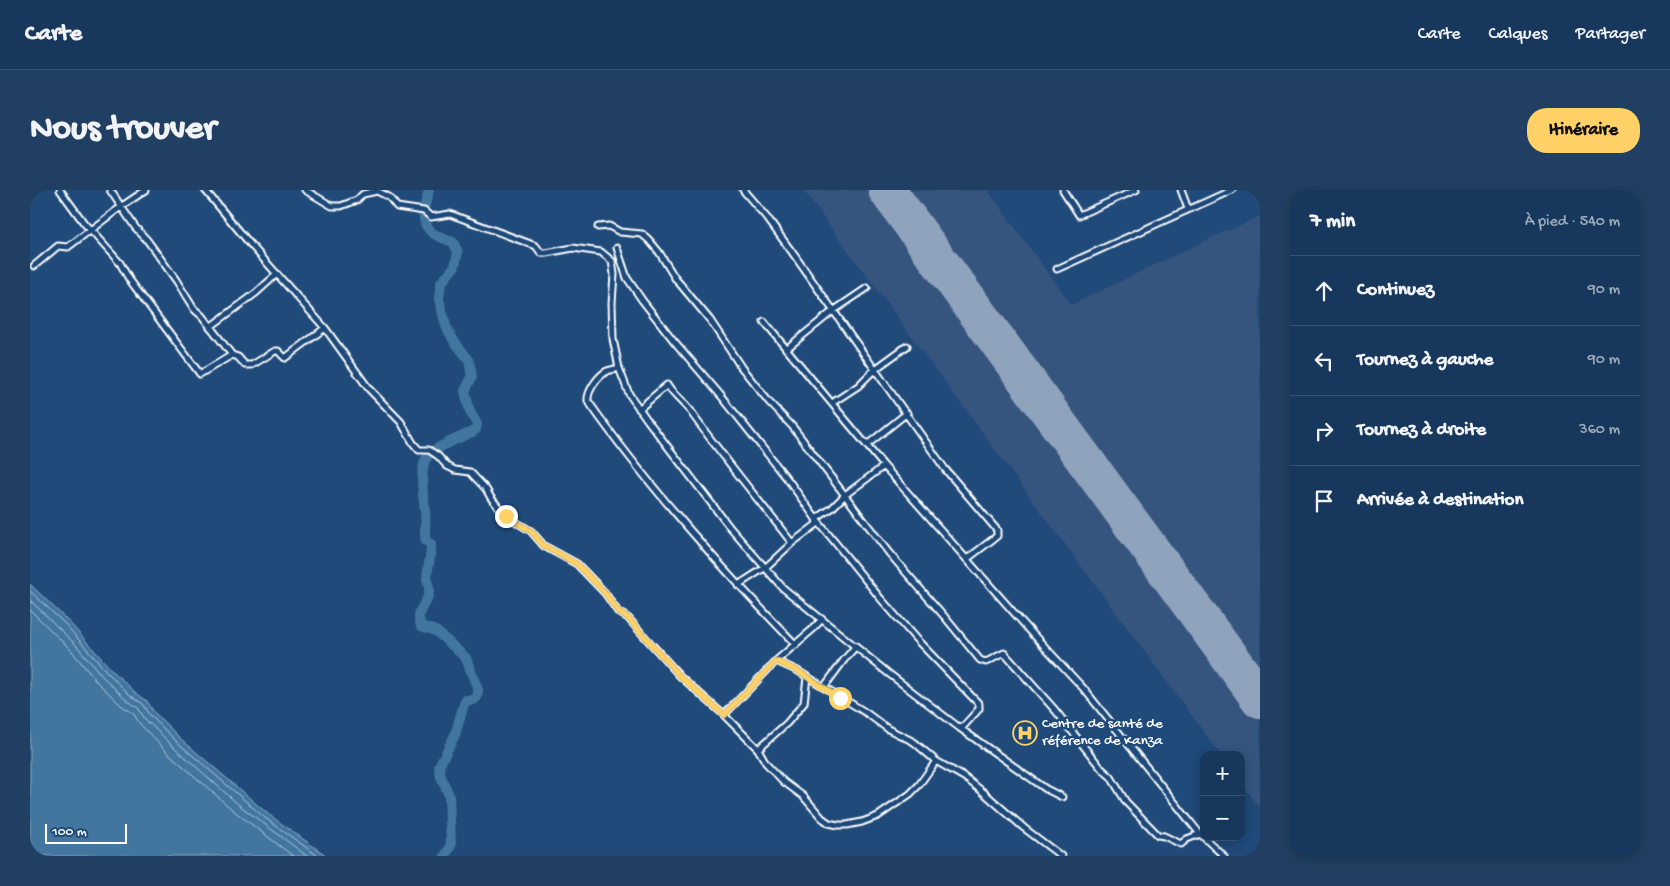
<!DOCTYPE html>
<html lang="fr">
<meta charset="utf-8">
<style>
body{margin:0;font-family:"Gochi Hand",sans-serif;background:#203f62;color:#f1f3f6}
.controls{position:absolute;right:15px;bottom:15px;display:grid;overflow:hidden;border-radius:10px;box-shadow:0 2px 12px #0003}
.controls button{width:45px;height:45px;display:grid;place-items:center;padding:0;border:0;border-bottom:1px solid #365272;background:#17385c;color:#f1f3f6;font:25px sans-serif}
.scale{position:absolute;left:15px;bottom:12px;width:82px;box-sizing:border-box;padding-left:5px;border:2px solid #fff;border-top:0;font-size:14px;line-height:18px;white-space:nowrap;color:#fff;-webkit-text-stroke:4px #1f4a7a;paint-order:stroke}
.stop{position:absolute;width:15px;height:15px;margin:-11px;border:4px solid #ffd166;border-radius:50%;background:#fff}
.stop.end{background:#ffd166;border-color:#fff;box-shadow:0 1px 5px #0008}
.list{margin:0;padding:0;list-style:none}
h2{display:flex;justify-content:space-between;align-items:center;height:65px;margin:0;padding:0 20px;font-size:21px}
h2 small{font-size:16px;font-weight:400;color:#9eacbb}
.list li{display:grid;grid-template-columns:32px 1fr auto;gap:15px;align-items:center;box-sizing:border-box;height:70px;padding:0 20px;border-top:1px solid #365272}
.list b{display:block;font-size:19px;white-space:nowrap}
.list em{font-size:16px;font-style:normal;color:#9eacbb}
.icon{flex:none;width:28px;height:28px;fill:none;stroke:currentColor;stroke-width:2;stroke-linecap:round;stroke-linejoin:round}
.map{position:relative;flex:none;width:1230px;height:666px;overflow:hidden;border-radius:20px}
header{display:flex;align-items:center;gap:30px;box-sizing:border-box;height:70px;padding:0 25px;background:#17385c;border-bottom:1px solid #365272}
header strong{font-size:24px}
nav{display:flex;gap:28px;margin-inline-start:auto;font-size:18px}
.intro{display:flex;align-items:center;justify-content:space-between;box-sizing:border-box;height:120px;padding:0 30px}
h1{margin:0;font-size:35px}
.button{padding:12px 22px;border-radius:20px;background:#ffd166;color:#111;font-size:18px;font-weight:700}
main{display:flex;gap:30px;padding:0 30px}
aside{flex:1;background:#17385c;border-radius:20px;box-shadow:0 2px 12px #0003}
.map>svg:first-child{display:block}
.built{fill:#34557e}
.water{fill:#42769f;stroke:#8eadc5}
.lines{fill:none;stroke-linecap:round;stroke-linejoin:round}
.shore{stroke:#b3c8d9;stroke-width:1}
.river{stroke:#42769f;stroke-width:10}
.runway{stroke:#8fa4bc;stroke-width:38}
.minor-casing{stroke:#fff;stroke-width:9}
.minor{stroke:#1f4a7a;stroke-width:5}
.route{stroke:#ffd166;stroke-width:6}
.labels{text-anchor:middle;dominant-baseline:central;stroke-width:5;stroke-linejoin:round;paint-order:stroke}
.poi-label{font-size:15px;fill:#fff;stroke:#1f4a7a;text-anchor:start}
</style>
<header>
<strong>Carte</strong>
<nav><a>Carte</a><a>Calques</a><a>Partager</a></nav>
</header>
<div class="intro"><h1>Nous trouver</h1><a class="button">Itinéraire</a></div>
<main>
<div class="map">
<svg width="1230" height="666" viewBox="0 0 1230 666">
<rect width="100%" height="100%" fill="#1f4a7a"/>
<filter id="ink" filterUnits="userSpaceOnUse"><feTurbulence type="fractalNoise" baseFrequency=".02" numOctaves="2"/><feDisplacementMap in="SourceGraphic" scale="10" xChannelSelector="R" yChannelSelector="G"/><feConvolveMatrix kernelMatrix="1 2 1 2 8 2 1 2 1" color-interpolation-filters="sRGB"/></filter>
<g filter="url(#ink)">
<path class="built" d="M773,0H958L1041,115L1172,52L1230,26V618L1211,592V565H1191Z"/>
<path class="water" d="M0,394L39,432L80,478L105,502L117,511L124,522L150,548L238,624L297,666H0Z"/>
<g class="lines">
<path class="shore" d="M0,401L36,435L77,482L101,506L113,514L120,525L147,552L235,628L288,666
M0,410L46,455L72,486L97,510L108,518L115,529L143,556L209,615L277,666
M0,420L41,460L66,491L92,516L103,523L110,534L137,562L204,621L263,666"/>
<path class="river" d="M399,0C398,6 395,13 394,20C391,41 407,47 423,52L428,62L425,76L411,93L409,109L416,136L424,151L439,170L442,187L435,201L440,222L447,234L446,239L444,241C432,247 404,257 397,267C389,279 393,307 395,321C397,331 393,341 396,351L401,354C402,364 397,378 397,390C398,394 400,398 399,402C397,416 384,419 391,436L406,441L436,468L448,500L447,507L444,510H436L434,514L425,545L409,576L411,587L419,605L421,656L415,666"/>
<path class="runway" d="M857,0L1230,509"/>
<g class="minor-casing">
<path id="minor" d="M30,0L54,33L90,73L99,89L170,184L202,165
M80,0L105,37L117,50L146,90L164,119L172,126L202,165L208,167L215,175H222L245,161H248L255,168L295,138
M175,0L221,55L295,138L339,199L371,232L383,253L389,260H399L408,266L417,276L425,280L440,282L456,299L461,308L476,326L501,341L514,356L547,374L575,403L588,422L598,428L650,486L694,525L728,559L736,573L754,592L773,606L792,628L799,633L808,635H817L832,632L848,626L880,604L889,595L906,571
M275,0L302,16H311L327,10L333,4L347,1L359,7L367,17L394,21L401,27L420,24L506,56L511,63H516L543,58L571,62L582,71L584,84L582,113L583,149L589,178L599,204L618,231L701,339L753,398L858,483L931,539L1016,599L1032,607
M713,0L737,28L762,62L915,279L967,340V346L937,369
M1033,0L1049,25L1106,0
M1151,0L1158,19
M568,37L579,36L590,42L612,44L619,50L629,62L645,88L680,130L711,177L739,212L762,236L859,363L914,426L950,470L956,472L974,463L1025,520L1071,578L1081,587L1096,612L1128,645L1134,646L1151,654L1157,649L1170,644
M587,58L597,88L612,110L644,151L692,207L759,291L786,329L851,409L886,449L949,514V519L931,539
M4,76L28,56L38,57L92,16L116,0
M1027,79L1202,0
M734,132L854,276L1002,443L1054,499L1170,644L1194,666
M180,137L226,103L247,84
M756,159L803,121L837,98
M589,178C586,179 580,180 577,181C568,186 557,201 558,211C619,298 692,379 766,455
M802,213L828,196L844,180L877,156
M609,219L637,195C643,205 653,212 660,221C692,266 728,309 762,353
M837,255L877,223
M708,395L736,377L762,353L787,334L786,329L802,318L815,305L854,276
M746,471L768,481L835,522L858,539L884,552L906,571L934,587L952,601L994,638L1031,666
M794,497L814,470L826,456
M694,525L746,471L783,439L792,429
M728,559L757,533L774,513L777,487"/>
</g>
<use href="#minor" class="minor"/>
</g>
</g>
<g class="lines" filter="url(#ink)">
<path class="route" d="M476,326L501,341L514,356L547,374L575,403L588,422L598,428L650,486L694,525L746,471L768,481L810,508"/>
</g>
<defs>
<g id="hospital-ring" transform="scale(1.25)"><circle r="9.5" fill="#1f4a7a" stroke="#ffd166" stroke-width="1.5"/><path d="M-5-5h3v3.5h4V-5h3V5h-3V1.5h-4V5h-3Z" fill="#ffd166"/></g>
</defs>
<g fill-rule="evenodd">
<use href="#hospital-ring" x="995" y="543"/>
</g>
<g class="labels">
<g class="poi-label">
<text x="1012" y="534">Centre de santé de<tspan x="1012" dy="17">référence de Kanza</tspan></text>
</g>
</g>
</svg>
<div class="controls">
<button>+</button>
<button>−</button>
</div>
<div class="scale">100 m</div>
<div class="stop" style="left:810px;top:508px"></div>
<div class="stop end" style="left:476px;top:326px"></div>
</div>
<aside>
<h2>7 min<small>À pied · 540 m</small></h2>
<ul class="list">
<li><svg class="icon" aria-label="ahead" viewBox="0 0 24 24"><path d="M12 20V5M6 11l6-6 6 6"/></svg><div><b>Continuez</b></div><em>90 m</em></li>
<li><svg class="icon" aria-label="left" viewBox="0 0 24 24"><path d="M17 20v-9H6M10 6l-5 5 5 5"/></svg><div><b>Tournez à gauche</b></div><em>90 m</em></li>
<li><svg class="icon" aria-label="right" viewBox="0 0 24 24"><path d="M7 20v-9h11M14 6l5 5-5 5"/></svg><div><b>Tournez à droite</b></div><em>360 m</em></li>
<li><svg class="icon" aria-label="arrive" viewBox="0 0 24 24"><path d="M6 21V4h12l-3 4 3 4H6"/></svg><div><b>Arrivée à destination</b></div></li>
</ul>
</aside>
</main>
